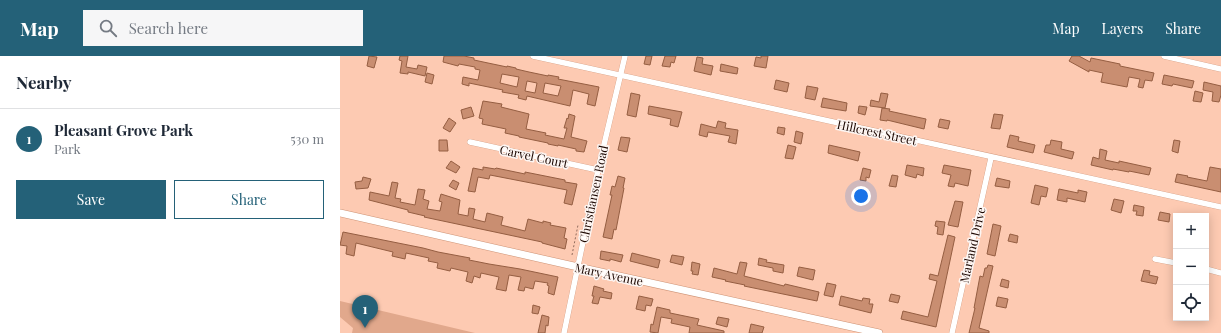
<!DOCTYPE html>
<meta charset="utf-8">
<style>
body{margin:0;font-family:"Playfair Display",serif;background:#f6f6f7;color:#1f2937}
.controls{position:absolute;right:12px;bottom:12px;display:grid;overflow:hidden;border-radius:0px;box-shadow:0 2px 10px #0003}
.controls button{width:36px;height:36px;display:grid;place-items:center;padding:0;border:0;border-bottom:1px solid #e0e1e3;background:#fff;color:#1f2937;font:20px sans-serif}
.you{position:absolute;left:521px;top:140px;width:14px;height:14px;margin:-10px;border:3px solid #fff;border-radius:50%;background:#1a73e8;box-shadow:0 0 0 6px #1a73e833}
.badge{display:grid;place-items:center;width:26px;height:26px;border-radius:50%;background:#246178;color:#fff;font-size:13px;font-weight:700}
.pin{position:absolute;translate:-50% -33px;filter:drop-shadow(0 1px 2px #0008)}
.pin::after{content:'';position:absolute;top:21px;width:14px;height:12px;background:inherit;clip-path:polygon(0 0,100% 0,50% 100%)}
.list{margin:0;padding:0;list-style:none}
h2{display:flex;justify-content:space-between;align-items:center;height:52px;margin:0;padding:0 16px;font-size:17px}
h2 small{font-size:13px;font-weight:400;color:#747a83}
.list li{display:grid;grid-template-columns:26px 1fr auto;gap:12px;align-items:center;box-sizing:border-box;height:60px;padding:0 16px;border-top:1px solid #e0e1e3}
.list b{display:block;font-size:15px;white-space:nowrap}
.list p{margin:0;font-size:13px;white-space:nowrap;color:#747a83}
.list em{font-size:13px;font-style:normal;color:#747a83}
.actions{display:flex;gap:8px;padding:12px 16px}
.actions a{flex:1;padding:9px 0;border:1px solid #246178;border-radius:0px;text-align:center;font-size:14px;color:#246178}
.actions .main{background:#246178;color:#fff}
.icon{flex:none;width:22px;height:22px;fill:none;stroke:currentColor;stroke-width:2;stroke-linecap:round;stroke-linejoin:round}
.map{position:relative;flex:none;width:881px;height:277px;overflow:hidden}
header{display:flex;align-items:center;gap:24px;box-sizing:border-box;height:56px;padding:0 20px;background:#246178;color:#fff}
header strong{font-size:19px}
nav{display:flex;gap:22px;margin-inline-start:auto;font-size:14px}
.search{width:280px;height:36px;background:#f6f6f7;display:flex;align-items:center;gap:10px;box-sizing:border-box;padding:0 14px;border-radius:0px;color:#747a83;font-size:15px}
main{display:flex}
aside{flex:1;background:#fff}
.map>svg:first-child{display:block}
.green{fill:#e1a88c}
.building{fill:#c98e71;stroke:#955e42;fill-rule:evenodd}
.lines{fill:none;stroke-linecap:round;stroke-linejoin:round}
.minor-casing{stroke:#ce9375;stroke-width:6}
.tertiary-casing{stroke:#ce9375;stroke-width:8}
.path{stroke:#916c5d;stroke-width:1;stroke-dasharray:2 2;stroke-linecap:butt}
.minor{stroke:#fff;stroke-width:5.5}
.tertiary{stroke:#fff;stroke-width:7}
.labels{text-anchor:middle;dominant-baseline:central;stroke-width:3;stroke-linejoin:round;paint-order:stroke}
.street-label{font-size:12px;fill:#1c0701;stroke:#fdf6f3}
</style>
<header>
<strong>Map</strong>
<div class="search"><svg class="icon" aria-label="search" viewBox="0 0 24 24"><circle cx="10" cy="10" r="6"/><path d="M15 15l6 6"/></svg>Search here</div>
<nav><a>Map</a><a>Layers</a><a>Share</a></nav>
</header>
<main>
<aside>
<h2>Nearby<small></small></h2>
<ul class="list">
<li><span class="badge">1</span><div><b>Pleasant Grove Park</b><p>Park</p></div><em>530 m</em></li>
</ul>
<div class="actions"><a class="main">Save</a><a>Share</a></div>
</aside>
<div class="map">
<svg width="881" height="277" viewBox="0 0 881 277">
<rect width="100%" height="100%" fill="#fdcab2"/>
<path class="green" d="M0,245L135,277H12L13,272L0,261Z"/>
<path class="building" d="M29,0L37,1L34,12L27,10Z
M60,0H68L66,11L77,13L78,9L87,11L85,20L68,16V18L60,17L62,5L59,4Z
M104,0H124L134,2V4L148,7L167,11V10L176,12V13L189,16L208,20V19L219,21L218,23L259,31L255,50L247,48L249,38L233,34L230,50L187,40L186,44L178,42L179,39L162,36L163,34L129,27V30L122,28L123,21L138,24L140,14L135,13V11L119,8L118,10L103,6ZM162,18L179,21L177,31L160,27ZM187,25L197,27L195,37L185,35ZM205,27L221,30L218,40L203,37Z
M306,0H312L310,9L304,8Z
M325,0H336L334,7L331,6L330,11L322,10Z
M421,0H428L426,12L414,10L416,1L421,2Z
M732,0H739L750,6L751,2L780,8V10L814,17L812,25L805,24L803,32L798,31L800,23L789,21L787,31L761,26L763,17L749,14V16L729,5Z
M357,1L363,2L362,8L373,10L371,19L354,15Z
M381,8L398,12L397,18L380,15Z
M87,17L94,19L92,28L85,26Z
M824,19L854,25L852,32L833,28L832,30L822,28Z
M436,24L449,27L447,36L434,33Z
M864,26L881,30V39L879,46L872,45L873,36L863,34Z
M467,30L478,32L475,44L465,42Z
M855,35L863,37L861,46L853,45Z
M291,37L300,39L296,61L287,59Z
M541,37L548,38L545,52L530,50L531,44L539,46Z
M483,42L507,47L506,55L481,51Z
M143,45L162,48L161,51L189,58L186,73L206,77L205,79L224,83L227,72H224L227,62L228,63L229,58L235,60L231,81L247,85L244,96L236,95V93L218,89V90L208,88V87L179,81V80L165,77L166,73L142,68L143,63L139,62Z
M309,50L342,56L338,71L330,69L331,63L308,58Z
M519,50L527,51L525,59L518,57Z
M131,51L134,60L123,63L121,54Z
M542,52L550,53L549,55L586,63L584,73L547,64V65L540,64Z
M654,58L663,59L660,73L651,72Z
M109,62L116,67L110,76L103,72Z
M600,63L610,65L608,73L598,71Z
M378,65L386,67L385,72L398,74L396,88L388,86L390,80L368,76L367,81L359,79L361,68L376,72Z
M438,71L445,72L444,79L437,77Z
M456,75L463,77L461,88L454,86Z
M670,79L679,81L678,85L695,89L693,97L667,91Z
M281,81L290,82L287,96L278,94Z
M99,84H107L108,95H99Z
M711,84L722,86L721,93L734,96L732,103L704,96L706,89H710Z
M834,84L840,85L838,97L832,95Z
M448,89L456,91L453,103L445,102Z
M489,89L520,96L518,105L488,97Z
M760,93L767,95L765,104L779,107V105L811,112L809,119L789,115V116L773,113V114L751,109L753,101L759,103Z
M111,105L120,111L116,117L106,112Z
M567,109L584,112L583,120L577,118L576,122L565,119Z
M604,109L631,114L628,130L615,127L614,131L608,130L611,119L602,117Z
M143,111L155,113L156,112L185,118V116L225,124V126L237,128L232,149L224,147L227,134L150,119L149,123L138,121L135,136L128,135L133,112L143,114Z
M870,111L881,113V136L835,126L837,118L848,120L847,121L867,125Z
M523,112L531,114L529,122L526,121V125L520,124Z
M552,119L558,120L556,131L549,130Z
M278,120L285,122L283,132H284L276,174L274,173L272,183L263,181L272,139H270L272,130L275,131Z
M23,121L31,123L28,132L16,133L15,126L22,125Z
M657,122L670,125L669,132L655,130Z
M113,124L119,127L116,134L109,130Z
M52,126L58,127L55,142L61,143L60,146L75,149L78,133L85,134L83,143L89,145L87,153L100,155L102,146L99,145L101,138L120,144L118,158L128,160L129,152L135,153L133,163L145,166L147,157L163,161L161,169L185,175L188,163L203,167V165L211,167L210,169L226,172L224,182L227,183L225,193L202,187V186L84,161L85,160L68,156V154L29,144L30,136L49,140Z
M695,129L708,132L706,141L701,140L699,149L691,147Z
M719,133L738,137V134L747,136L745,146L727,142V146L717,144Z
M774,143L784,145L781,157L771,154Z
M615,145L623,146L618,171L608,169Z
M794,149L804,151L803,160L796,159L797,155H793Z
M820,156L830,158L829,166L818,164Z
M596,165L605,166L603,179L597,178L598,171L595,170Z
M653,168L661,170L655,200L647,198Z
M3,176L83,192L98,196L130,202L129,204L149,208L180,213L218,221L214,239L208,237L209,230L207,229L208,227L195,225L193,233L185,231L184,235L178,234L181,221L169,219L166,235L156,233L159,221L141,217L140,222L134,220L132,227L126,225L128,216L111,212L110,215L97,212L98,207L88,205L89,202L66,197L65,203L52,200L53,196L16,187L14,200L6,198L7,190L0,189Z
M670,178L678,180L677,187L668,185Z
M608,179L615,181L596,271L561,263L563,255L588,261L597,225L589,223L590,218L598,220Z
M261,195L283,199L281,206L270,203V205L260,203Z
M292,197L320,204L318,212L290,205Z
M332,199L344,201L342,209L330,206Z
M419,202L427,204L426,206L444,209L443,217L433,215V212L418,209Z
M352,206L360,208L358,219L352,218L353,215H351Z
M400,206L407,207L404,220L444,230L445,228L479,236L477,245L404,230L405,229L385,225L386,224L372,221L374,212L397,218Z
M648,209L653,210L639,272L649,275V277H629L635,252H634L640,220L643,221L645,212H647Z
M459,211L475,214L473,224L457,220Z
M804,214L810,215L809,219L818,221L816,228L801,225Z
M662,223L669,225L668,232L660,230Z
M487,227L496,229L493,241L484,239Z
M254,230L264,233L263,235L272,237L271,243L260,241L258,248L252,247L254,240H252Z
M551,238L560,240L558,247L549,245Z
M299,240L313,243L311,250L306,249L305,255L296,253Z
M501,240L522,245L523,242L530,243L529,248H533L531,257L499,249Z
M658,241L668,243L666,252L656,250Z
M193,249L200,251L198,258L192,257Z
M317,251L330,254V257L359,263L357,269L384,275V277H349L350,271L331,267L332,263L321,261L318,277L310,276L311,268L313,269Z
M202,259L209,261L208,270L206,269L205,277H198Z
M378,261L389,263L387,271L376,268Z
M411,268L424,271L422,277H409Z"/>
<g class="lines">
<g class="minor-casing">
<path id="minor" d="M193,0L881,151
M824,0L881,13
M130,86L258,114
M815,203L836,207
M866,213L881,217
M224,277L258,114L285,0
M612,277L651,102"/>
</g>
<g class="tertiary-casing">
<path id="tertiary" d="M0,157L238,211L539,277"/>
</g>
<path class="path" d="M232,199L238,169"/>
<use href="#minor" class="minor"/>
<use href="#tertiary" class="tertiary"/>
</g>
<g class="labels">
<g class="street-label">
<text transform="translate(537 76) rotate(12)">Hillcrest Street</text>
<text transform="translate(194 100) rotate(12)">Carvel Court</text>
<text transform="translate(253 138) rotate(-78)">Christiansen Road</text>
<text transform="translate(632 189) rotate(-77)">Marland Drive</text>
<text transform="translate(269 218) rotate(12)">Mary Avenue</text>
</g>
</g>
</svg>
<div class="controls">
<button>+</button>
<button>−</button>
<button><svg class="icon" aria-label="locate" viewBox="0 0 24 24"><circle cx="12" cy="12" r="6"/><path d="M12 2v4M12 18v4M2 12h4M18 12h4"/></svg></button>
</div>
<div class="you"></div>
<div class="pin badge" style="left:25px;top:272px">1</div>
</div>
</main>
